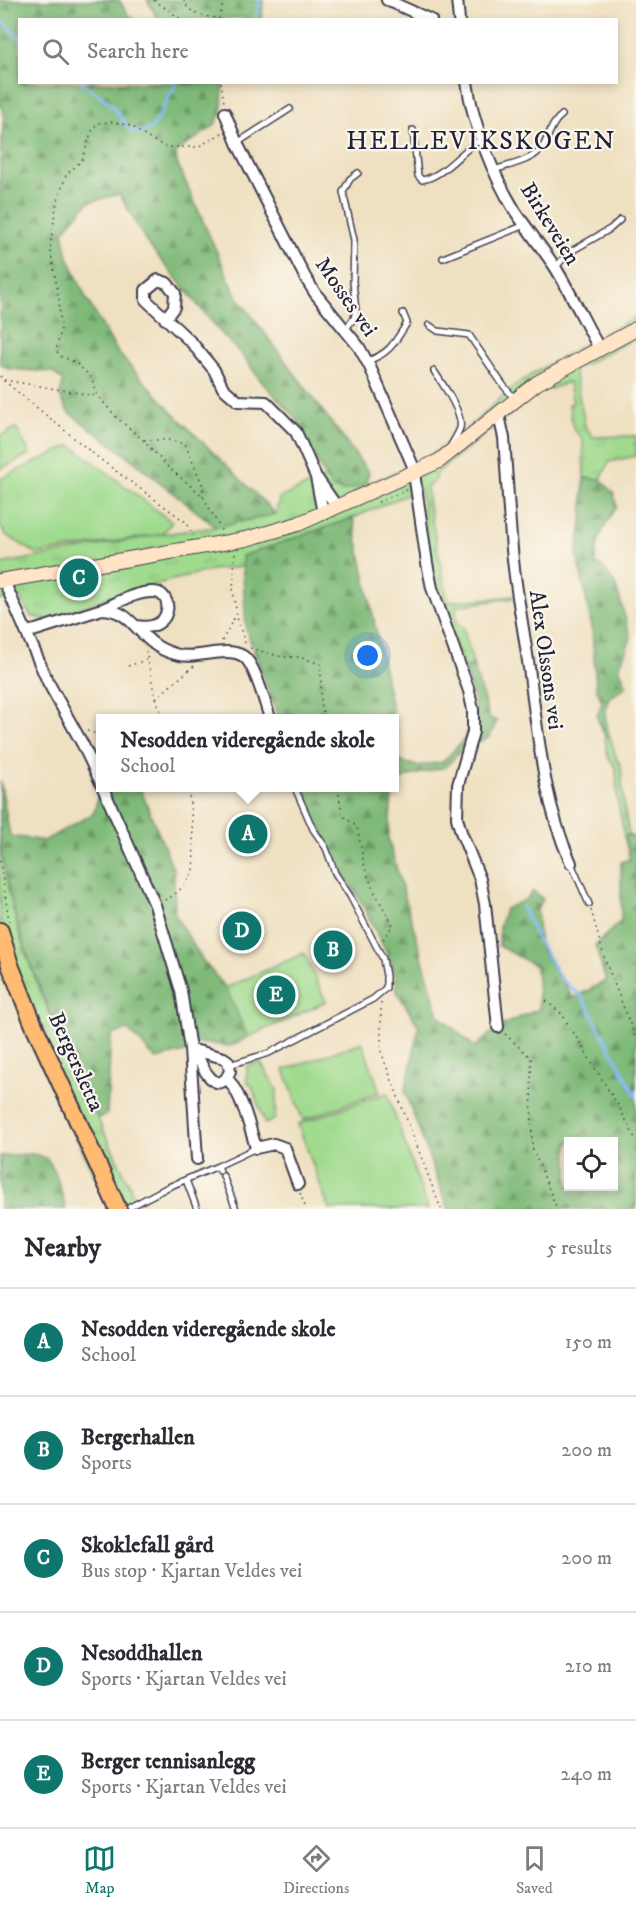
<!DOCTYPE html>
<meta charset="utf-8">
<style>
body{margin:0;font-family:"IM FELL DW Pica",serif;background:#f7f7f7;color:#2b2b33}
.controls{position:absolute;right:18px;bottom:18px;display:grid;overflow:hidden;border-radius:0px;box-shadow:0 3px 9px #0003}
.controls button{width:54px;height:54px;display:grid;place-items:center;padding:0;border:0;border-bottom:2px solid #e1e1e2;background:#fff;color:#2b2b33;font:30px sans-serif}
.you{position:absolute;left:368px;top:656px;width:21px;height:21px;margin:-15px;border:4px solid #fff;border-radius:50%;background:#1a73e8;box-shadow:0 0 0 9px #1a73e833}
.badge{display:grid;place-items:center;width:39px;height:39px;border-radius:50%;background:#0f766e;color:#fff;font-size:20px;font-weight:700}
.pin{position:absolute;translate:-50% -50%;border:3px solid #fff;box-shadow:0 2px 6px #0006}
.popup{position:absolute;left:96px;top:714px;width:303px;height:78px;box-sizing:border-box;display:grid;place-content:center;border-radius:0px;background:#fff;filter:drop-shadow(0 2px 4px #0005);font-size:20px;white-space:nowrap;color:#7c7c81}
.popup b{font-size:22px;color:#2b2b33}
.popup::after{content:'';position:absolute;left:50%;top:100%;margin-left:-12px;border:12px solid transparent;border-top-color:#fff}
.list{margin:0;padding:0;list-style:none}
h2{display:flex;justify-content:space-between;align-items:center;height:78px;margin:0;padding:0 24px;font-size:26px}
h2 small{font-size:20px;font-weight:400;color:#7c7c81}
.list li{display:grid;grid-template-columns:39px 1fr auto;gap:18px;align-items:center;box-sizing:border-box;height:108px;padding:0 24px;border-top:2px solid #e1e1e2}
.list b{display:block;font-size:22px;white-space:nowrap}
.list p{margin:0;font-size:20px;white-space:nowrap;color:#7c7c81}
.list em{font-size:20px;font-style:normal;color:#7c7c81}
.icon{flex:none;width:33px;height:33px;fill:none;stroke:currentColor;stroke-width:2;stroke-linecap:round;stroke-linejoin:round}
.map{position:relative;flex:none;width:636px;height:1209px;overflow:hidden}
.search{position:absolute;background:#fff;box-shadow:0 3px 9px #0003;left:18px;right:18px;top:18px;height:66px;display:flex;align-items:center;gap:15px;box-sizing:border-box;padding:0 21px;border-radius:0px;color:#7c7c81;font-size:22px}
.sheet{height:618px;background:#fff}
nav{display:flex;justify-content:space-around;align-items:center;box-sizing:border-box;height:84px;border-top:2px solid #e1e1e2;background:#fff;font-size:16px;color:#7c7c81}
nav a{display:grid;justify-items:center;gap:3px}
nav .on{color:#0f766e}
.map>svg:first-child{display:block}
.grass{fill:url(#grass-tufts);stroke:#607e64;stroke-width:1.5}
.forest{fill:url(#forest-firs);stroke:#506e5a;stroke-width:1.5;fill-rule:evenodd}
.park{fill:#9fda8d;stroke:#607e64;stroke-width:1.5}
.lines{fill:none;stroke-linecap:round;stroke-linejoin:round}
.stream{stroke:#88bcf6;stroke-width:3}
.lane-casing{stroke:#413e4f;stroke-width:8}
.street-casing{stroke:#413e4f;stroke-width:14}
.secondary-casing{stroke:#413e4f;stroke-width:16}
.primary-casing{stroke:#413e4f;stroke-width:20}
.path{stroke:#413e4f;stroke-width:1.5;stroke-dasharray:1.5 4.5;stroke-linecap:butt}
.lane{stroke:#fff;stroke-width:5}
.street{stroke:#fff;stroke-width:10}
.secondary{stroke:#ffe4c6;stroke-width:14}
.primary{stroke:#febb71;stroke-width:16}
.labels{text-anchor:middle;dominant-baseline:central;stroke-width:4.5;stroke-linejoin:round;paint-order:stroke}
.street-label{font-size:22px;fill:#22223b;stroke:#fbf7ec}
.quarter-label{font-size:26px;letter-spacing:1.5px;fill:#22223b;stroke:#fbf7ec}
</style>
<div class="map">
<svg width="636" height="1209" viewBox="0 0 636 1209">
<defs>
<pattern id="grass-tufts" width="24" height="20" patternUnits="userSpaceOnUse" patternTransform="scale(1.5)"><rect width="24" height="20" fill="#9fda8d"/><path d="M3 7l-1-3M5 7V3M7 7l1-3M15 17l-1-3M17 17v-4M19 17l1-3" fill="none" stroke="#89bb7b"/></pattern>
<pattern id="forest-firs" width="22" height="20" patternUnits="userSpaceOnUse" patternTransform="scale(1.5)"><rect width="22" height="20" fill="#7fba78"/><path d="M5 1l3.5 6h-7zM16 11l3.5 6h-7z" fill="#689764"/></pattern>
</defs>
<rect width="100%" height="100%" fill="#fbf7ec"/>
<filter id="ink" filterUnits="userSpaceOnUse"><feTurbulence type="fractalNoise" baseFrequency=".0167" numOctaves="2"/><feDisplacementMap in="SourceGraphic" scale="12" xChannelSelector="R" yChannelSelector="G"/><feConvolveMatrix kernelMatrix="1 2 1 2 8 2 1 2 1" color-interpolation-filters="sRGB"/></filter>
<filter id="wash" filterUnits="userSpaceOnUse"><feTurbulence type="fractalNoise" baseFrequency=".008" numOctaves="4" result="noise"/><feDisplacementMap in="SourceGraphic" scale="24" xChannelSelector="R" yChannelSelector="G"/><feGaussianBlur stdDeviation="1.35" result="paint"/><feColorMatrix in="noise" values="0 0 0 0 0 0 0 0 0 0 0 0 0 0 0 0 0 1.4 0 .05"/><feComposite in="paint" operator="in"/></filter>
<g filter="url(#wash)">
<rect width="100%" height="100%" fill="#efe0c1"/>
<path class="grass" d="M636,317V339H633L574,370L585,426L593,437L636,436V456L609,462L601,479L584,478L583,440L573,428L569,404L573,403L569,382L547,390L542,388L520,404L509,415L434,475L436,479L427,487L429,507L448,602C470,599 491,599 513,596V598L456,606L457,624L463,627L473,664L464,669L435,584L420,489L353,518L243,556V567L211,570L111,596L50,620L31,616L18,595L0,600V564L162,534L216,527L276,514L279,498L326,477L333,487L342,491C384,480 426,461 461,434C480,419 496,400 516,385C554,359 596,339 636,317Z
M610,736L616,758L621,765L624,806L629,835L624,836L617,796L616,768L608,757L605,737Z
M0,838C6,875 12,913 24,949C54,1032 95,1111 132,1191L137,1209H110L25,1028L0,958Z"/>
<path class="forest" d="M0,0H119L129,16L135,19L20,20V82L223,83L222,111L214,126L176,152L177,163L236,295L369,473L365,485L342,491L333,488L321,469L295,417L261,381L243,356L221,333L147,243L119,194L89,202L63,231L68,257L86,298L118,353L178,418L276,514L216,527L122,452L68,412L60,396L63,381L52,372L8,369L0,363V159L4,115L0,104Z
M147,0H263L262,18L158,19Z
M584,478L601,479L614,494L617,507C603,527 596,540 595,564L603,567L616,586L631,638L619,668L627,686L608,699L605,715L609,736L605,737L597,717L602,702L596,687L592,628L577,554L582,523Z
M353,518L394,718H278L246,629L242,556Z
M473,664L489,718L497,721L489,738L464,748L445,767L410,776L395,782V726L397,737L396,760L417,766L443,762L466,737L475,705L464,669Z
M0,780L10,836L44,841L94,813L99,792L107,788H140L174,871L175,915L203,961L226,988L248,1037L231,1046L198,1043L185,1052L156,1059L128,1030L111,1035L107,1114L98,1119C57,1029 11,939 0,840C0,820 0,800 0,780Z
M303,788H393L388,839L439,1016L475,1047L498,1027L539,1009L536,966L499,946V928L505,909L527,899L533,891L543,899L537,910L540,947L573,998L606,981L595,945L621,921V862L630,859L624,836L629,835L636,839V1209H448L405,1092L419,1027L396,990V977L389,958L360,900L317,828ZM568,1142H614V1186H568Z
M31,1154C36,1155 41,1155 45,1158C56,1165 62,1196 66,1209H0V1156Z"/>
<path class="park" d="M16,428L30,454L0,469V436Z
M71,445L172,522L162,534L37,554L6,535L0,526V479Z
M304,953L326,1002L248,1037L226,988Z
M362,1042L380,1092L303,1120L284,1070Z
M260,1062L277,1089L275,1119L265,1124L252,1086L247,1082V1066Z
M387,1093L428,1209H329L298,1124Z"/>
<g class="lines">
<path class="stream" d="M0,19L20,38
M254,20L259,9L260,0
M81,82L110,103L131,132L146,131L153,127L177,82
M522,907L537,939L562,980L583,998L636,1096"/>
</g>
</g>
<g filter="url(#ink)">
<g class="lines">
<g class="lane-casing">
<path id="lane" d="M413,130L418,176L422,180C445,176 461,150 482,139
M237,143L290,109
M494,170C509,165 532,161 542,148C549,137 551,123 562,115
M443,258L525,225
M556,267L568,253L610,229L620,220
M429,325L438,331L469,335L503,385L515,399
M346,329L354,318L356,311L353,282L354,240L343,192L350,179L358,173
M366,361C389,355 395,342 407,323L403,313
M434,371C442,383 464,414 460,428C458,434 454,440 451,445
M571,863L589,904
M229,1065L269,1053L373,999L386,988V976L383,959L350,896L335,873L326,848L313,829L295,788
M220,1171L218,1166L256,1148
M223,1176L236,1209
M186,1180L197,1209
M130,1207L166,1188L218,1166"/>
</g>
<g class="street-casing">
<path id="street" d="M387,0L431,20
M457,0L459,20
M467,82C473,125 493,175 515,211C528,230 542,248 555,267C571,293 584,321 599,348
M225,113L237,143L305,277L315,293L359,347L370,367L413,466L427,563L432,588L469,691L473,710V732L458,785L457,818L461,832L480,879L485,904L498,1027
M165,319L174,307L175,293L167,283L158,280L146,290V300L192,343L214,370L223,388L238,401L266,402L296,432L316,477L323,513
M496,415L500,420L504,438C507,478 509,519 513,560C517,596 524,632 529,668C538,734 543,801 571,863
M317,478L337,507
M4,581L48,682L83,745L101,783
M105,608C119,602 138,591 154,592C175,593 173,633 136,626
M26,632L36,630L102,609C129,610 135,630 154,644C159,648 168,652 175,654C195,661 225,645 243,656C255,663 265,704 270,718
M103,788L155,905L181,991L190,1049L197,1159
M190,1049L224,1058L228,1061L230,1071C218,1100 200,1066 197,1052
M227,1078C243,1097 249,1125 256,1148L274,1144L285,1148L298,1184"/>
</g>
<g class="secondary-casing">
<path id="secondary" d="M0,581L246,539L298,524L439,461L537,383L636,329"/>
</g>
<g class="primary-casing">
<path id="primary" d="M0,931L10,965L33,1023L118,1209"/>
</g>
<path class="path" d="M154,0L182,20
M184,0C188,15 206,16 219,19
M219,19L224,0
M221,82L224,103
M222,133L198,147H166L146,137L132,126L112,122L97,123L91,133L82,160L66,175L56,206L50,248L59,299L61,331L56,350L60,356L75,362L90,376L98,396L117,418L143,440L169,468L203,496L222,532
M0,376L3,380L101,460L187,523L193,536
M4,380L97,396
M144,440H169L185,444L203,486V496
M378,502L407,490
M235,553L233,591L238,621L246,646
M222,641L236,614
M250,648L282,657H299L321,664V705L325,718
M146,651L153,687L162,718
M128,666L146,660
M156,698L194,666
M87,731L101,735
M338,788L342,815L357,827L365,868L373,889L393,925L383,939
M0,861L9,921
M165,900C176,895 187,884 192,873C197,863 190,802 188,788
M591,910L605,960L636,1039
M546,1001L562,1014L619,1107L636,1140
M381,1003V1049L384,1060L441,1209
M505,1034L531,1058L532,1147L557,1209
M300,1193L306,1209"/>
<use href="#lane" class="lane"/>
<use href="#street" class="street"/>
<use href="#secondary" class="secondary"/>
<use href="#primary" class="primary"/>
</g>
</g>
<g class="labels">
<g class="street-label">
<text transform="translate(550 224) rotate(58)">Birkeveien</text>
<text transform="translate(346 297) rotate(55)">Mosses vei</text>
<text transform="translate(546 660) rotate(82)">Alex Olssons vei</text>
<text transform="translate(76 1062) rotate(66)">Bergersletta</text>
</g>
<g class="quarter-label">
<text x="481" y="141">HELLEVIKSKOGEN</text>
</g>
</g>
</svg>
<div class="controls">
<button><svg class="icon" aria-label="locate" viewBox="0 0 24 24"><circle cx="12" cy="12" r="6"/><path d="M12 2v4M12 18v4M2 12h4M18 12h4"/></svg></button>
</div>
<div class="you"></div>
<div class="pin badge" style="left:248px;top:834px">A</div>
<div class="popup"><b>Nesodden videregående skole</b>School</div>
<div class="pin badge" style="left:333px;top:950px">B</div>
<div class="pin badge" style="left:79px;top:578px">C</div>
<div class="pin badge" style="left:242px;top:931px">D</div>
<div class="pin badge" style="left:276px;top:995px">E</div>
<div class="search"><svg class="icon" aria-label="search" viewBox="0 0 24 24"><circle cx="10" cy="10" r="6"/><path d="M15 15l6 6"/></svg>Search here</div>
</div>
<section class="sheet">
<h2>Nearby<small>5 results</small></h2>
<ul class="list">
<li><span class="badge">A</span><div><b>Nesodden videregående skole</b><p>School</p></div><em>150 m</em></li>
<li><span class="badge">B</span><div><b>Bergerhallen</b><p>Sports</p></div><em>200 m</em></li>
<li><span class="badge">C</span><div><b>Skoklefall gård</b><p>Bus stop · Kjartan Veldes vei</p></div><em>200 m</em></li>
<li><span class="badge">D</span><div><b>Nesoddhallen</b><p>Sports · Kjartan Veldes vei</p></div><em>210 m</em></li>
<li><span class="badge">E</span><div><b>Berger tennisanlegg</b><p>Sports · Kjartan Veldes vei</p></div><em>240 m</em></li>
</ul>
</section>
<nav>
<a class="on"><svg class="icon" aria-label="map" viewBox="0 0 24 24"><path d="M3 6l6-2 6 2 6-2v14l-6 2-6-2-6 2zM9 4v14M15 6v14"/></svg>Map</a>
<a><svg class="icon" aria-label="directions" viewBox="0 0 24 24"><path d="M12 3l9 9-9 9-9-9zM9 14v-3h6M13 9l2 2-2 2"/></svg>Directions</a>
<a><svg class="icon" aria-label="saved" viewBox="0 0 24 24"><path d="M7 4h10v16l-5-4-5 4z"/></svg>Saved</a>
</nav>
